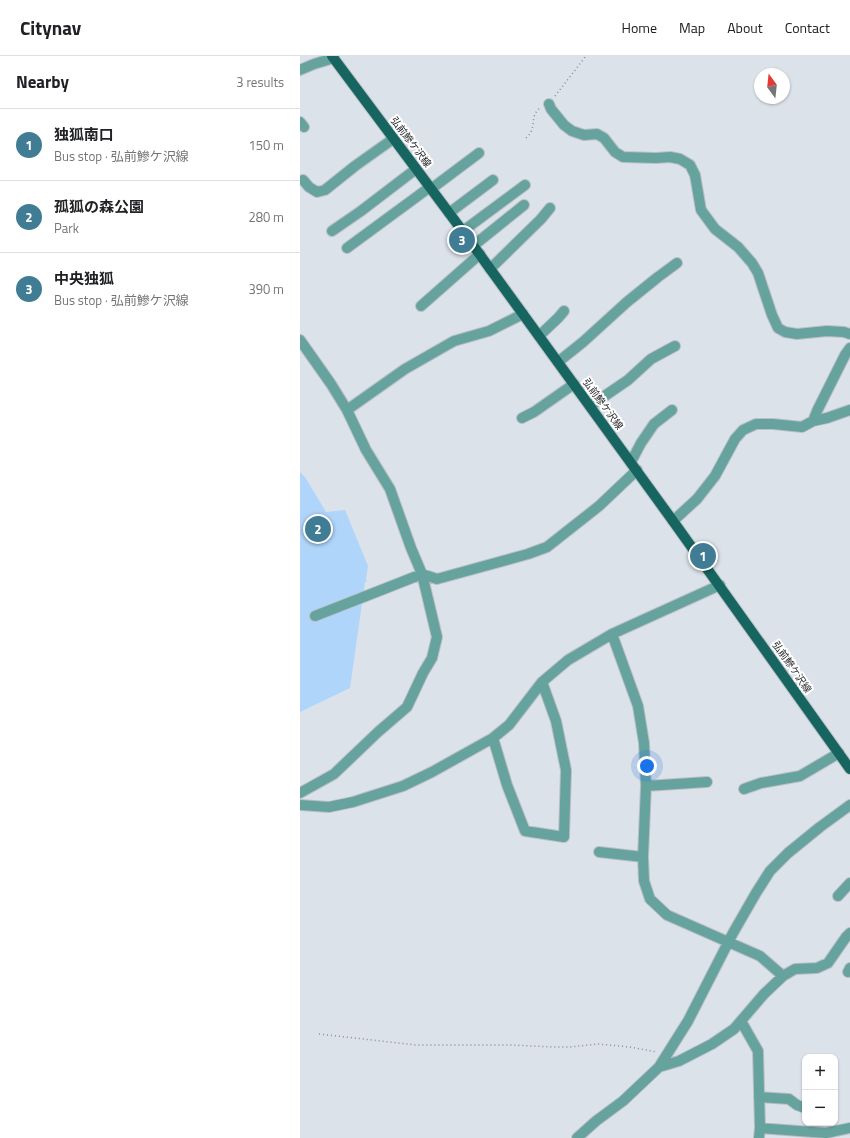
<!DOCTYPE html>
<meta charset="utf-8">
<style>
body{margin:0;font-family:"Titillium Web","Noto Sans JP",sans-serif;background:#f2f2f2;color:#202124}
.controls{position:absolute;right:12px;bottom:12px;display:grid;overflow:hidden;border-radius:8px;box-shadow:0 1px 3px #0004}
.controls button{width:36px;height:36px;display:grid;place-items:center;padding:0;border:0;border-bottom:1px solid #e0e0e0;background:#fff;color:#202124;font:20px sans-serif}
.compass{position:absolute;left:454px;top:12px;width:36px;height:36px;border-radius:50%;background:#fff;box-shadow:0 1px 3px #0004;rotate:345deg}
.you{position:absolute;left:347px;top:710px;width:14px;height:14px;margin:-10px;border:3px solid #fff;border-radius:50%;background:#1a73e8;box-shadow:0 0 0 6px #1a73e833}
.badge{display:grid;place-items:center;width:26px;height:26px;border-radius:50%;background:#407c93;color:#fff;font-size:13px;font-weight:700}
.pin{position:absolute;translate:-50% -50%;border:2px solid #fff;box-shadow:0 1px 4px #0006}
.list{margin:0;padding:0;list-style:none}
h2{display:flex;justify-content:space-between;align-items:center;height:52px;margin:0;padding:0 16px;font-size:17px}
h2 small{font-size:13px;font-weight:400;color:#757577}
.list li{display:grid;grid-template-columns:26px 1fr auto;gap:12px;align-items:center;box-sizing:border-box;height:72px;padding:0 16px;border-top:1px solid #e0e0e0}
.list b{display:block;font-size:15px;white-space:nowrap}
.list p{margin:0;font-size:13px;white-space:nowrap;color:#757577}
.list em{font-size:13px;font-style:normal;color:#757577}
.map{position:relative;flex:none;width:550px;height:1082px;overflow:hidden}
header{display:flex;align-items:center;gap:24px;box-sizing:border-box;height:56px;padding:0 20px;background:#fff;border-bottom:1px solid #e0e0e0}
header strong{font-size:19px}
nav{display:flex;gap:22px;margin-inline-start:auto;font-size:14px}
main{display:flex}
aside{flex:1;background:#fff}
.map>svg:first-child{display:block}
.green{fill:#b0d5fb}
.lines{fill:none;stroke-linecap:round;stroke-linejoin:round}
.minor-casing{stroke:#bbc0c6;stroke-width:12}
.primary-casing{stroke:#bbc0c6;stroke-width:12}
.path{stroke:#8a8e93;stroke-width:1.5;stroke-dasharray:1 3;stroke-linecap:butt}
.minor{stroke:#66a39e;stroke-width:10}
.primary{stroke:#176560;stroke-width:10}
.labels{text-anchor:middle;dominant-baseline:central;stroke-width:4;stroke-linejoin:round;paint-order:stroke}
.street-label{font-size:10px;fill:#232528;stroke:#fff}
</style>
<header>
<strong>Citynav</strong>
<nav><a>Home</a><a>Map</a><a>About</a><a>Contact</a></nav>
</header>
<main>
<aside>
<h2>Nearby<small>3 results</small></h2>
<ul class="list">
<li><span class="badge">1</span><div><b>独狐南口</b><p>Bus stop · 弘前鰺ケ沢線</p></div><em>150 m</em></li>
<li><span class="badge">2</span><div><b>孤狐の森公園</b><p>Park</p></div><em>280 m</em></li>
<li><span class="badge">3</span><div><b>中央独狐</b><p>Bus stop · 弘前鰺ケ沢線</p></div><em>390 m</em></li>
</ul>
</aside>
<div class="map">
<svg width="550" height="1082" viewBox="0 0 550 1082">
<rect width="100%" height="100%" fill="#dce2e9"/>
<path class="green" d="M0,416L5,421L26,456L45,454L68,510L66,523L67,525L65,526L50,632L0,656Z"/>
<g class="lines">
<g class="minor-casing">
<path id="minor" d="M0,14L14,8L34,2
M249,48L251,53L264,69L272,75L284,79L297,78L304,82L315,96L323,101L356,102L370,101L380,103L390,109L395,119L401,154L415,173L438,191L452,207L458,217L472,259L478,272L485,276L497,278L527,275L544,276L550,278
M0,66L4,71
M3,124L9,131L17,136L25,134L55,110L93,83
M131,133L179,97
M149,157L193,124
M32,175L61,155L116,113
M163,175L225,129
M173,190L224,149
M47,192L130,131
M190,213L241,163L250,152
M121,250L180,198
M239,280L258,262L264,255
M0,284L31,328L47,354L66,394L90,433L111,492L122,518L137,581L132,602L123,617L107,651L78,676L34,718L0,737
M258,306L283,286L327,246L358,221L377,207
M290,350L328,324L351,303L375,290
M47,354L105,313L154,285L189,275L223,258
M222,362L234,356L274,328
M513,365L527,362L550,354
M331,406L341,387L354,368L372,354
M373,465L397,443L415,420L435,383L443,374L456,368H473L502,371L513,365L517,355L545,299L550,292
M15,560L89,531L122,518L137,523L228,498L247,491L299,450L337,414
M312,578L338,650L344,687L346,730L343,801L344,825L350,843L367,859L460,900L483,920
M193,682L207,729L225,775L264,781L266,714L256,665L242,626
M346,730L407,726
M444,733L461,727L500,720L539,697
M0,749L29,751L53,746L103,730L132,716L193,682L209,669L242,626L268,604L312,578L420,529
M299,796L343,801
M538,840L550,827
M548,916L550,912
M441,965L458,995L460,1072L459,1082
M359,1011L379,1005L412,988L434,973L464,938L483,920L495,913L517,912L528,907L546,881L550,877
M459,1041L489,1043L497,1049L505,1052
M460,1072L526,1077L550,1072
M277,1082L296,1065L323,1045L359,1011L388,965L433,877L456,837L470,815L488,797L520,771L550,749"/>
</g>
<g class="primary-casing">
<path id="primary" d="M32,0L167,181L373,465L550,713"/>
</g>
<path class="path" d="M255,40L286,0
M226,82C228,80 230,78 231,76C235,67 231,59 240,52
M19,978L116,989H211L253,991H270L298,988L330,991L357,996"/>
<use href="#minor" class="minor"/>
<use href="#primary" class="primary"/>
</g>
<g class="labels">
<g class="street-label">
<text transform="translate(111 86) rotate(53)">弘前鰺ケ沢線</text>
<text transform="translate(303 348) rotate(54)">弘前鰺ケ沢線</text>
<text transform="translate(492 611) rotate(55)">弘前鰺ケ沢線</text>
</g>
</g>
</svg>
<div class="controls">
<button>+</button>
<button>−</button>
</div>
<svg class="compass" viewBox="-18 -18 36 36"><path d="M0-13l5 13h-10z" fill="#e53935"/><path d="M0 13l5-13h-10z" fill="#757577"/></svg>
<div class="you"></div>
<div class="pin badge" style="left:403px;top:500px">1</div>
<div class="pin badge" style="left:18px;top:473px">2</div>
<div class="pin badge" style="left:162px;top:184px">3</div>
</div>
</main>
